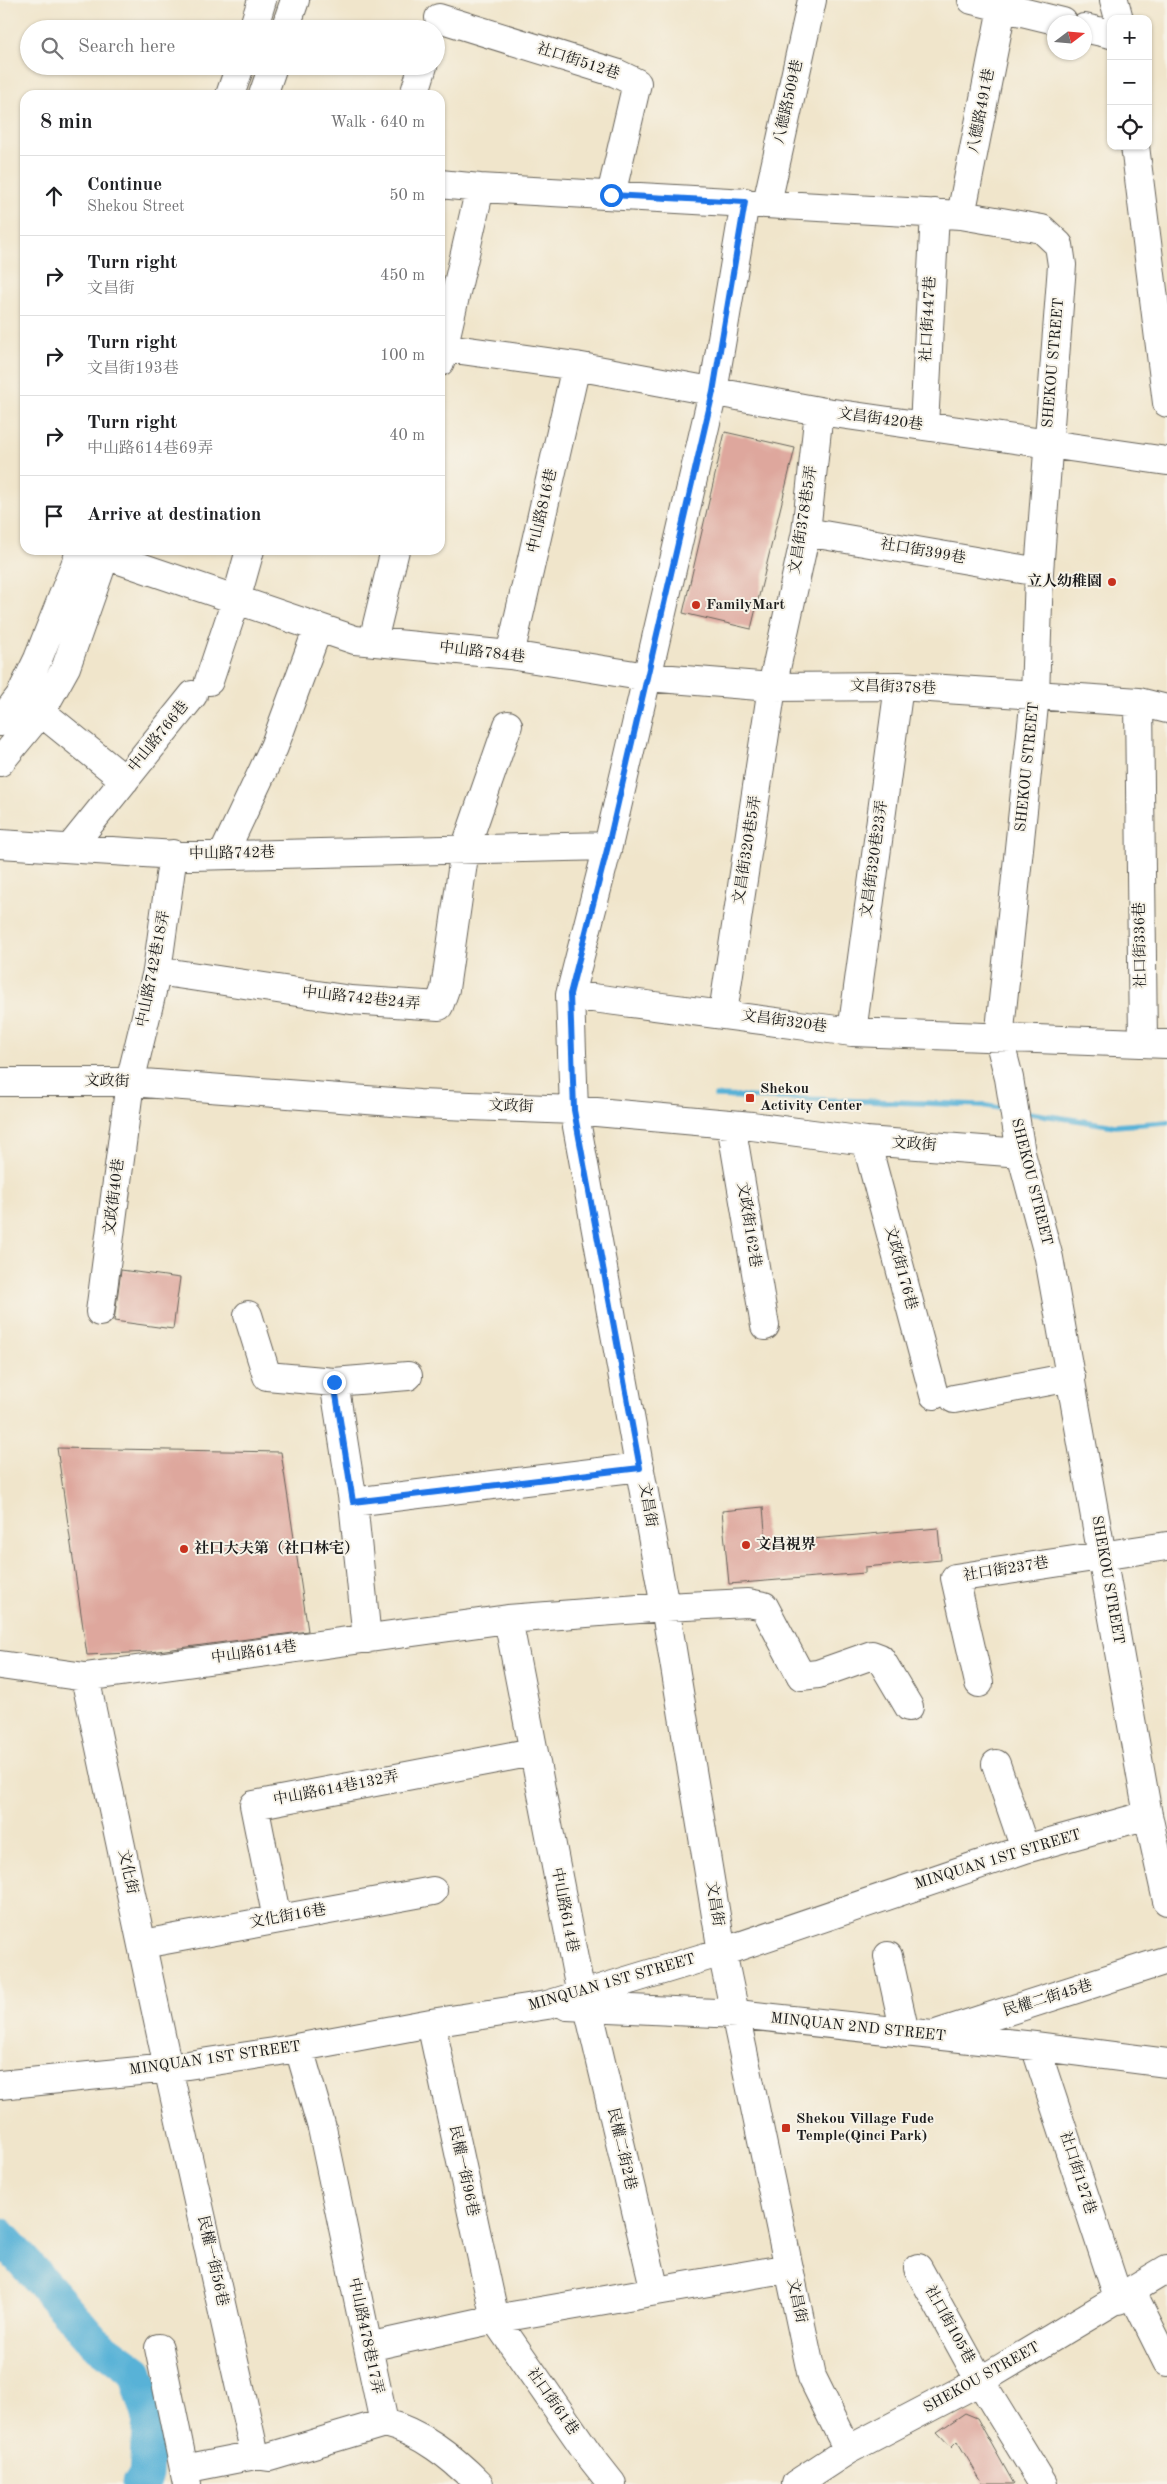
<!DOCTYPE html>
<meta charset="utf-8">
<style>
body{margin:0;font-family:"Old Standard TT","Noto Serif TC",serif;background:#f2f2f2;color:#202124}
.controls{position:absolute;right:15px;top:15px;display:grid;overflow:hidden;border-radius:10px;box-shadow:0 1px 4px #0004}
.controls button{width:45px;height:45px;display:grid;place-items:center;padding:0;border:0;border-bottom:1px solid #e0e0e0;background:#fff;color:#202124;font:25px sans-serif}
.compass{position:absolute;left:1047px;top:15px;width:45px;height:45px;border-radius:50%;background:#fff;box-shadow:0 1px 4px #0004;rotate:74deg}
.stop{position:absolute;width:15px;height:15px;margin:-11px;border:4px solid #1a73e8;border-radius:50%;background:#fff}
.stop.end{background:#1a73e8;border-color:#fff;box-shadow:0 1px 5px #0008}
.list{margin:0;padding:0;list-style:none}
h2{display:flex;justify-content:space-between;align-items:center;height:65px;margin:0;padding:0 20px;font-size:21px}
h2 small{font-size:16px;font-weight:400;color:#757577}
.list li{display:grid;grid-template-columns:32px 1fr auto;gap:15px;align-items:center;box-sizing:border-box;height:80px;padding:0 20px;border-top:1px solid #e0e0e0}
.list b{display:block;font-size:19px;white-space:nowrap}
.list p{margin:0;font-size:16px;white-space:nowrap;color:#757577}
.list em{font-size:16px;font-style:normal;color:#757577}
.icon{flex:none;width:28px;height:28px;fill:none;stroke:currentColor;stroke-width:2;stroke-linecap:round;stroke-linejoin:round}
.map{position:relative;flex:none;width:1167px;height:2484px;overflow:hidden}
.search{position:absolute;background:#fff;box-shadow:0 1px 4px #0004;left:20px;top:20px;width:425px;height:55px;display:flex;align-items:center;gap:12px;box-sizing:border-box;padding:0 18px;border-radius:28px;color:#757577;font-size:19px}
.panel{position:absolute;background:#fff;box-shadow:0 1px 4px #0004;left:20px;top:90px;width:425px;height:465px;border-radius:15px}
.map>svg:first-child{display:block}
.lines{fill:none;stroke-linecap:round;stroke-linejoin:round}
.stream{stroke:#59b2d7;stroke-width:5.5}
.river{stroke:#59b2d7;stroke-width:35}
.building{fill:#dea79d}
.minor-casing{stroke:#666259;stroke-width:30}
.minor{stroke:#fff;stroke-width:28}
.route{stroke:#1a73e8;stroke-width:6}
.poi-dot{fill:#c8321e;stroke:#f7f3e8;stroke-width:2}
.labels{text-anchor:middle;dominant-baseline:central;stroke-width:4;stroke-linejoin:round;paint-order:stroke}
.street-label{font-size:15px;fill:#1c1c1c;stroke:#f7f3e8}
.poi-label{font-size:15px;font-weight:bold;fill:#1c1c1c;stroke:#f7f3e8;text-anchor:start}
</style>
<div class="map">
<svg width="1167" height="2484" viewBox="0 0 1167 2484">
<rect width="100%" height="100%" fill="#f7f3e8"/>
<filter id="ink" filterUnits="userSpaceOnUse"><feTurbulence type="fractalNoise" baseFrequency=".02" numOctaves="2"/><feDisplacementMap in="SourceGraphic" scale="10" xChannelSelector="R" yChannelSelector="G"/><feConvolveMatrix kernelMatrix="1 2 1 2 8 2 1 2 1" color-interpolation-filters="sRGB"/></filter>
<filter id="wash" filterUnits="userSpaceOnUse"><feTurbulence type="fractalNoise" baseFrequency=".0096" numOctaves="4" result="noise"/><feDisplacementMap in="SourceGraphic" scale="20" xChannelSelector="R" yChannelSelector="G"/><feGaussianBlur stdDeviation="1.12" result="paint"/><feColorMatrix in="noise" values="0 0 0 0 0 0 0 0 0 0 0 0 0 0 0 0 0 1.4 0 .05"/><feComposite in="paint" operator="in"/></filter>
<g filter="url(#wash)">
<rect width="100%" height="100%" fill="#f0e5cb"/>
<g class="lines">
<path class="stream" d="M716,1096L980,1105L1006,1109
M1023,1112L1115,1126L1167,1122"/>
<path class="river" d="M0,2235L95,2342L136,2372L150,2418L146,2474L140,2484"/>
</g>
<g id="blocks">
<path class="building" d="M725,432L795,448L751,629L683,613Z
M121,1270L180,1278L173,1329L114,1321Z
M57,1448L281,1452L308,1631L150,1652L87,1655Z
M763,1507L766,1543L938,1528L941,1560L865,1567V1573L729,1584L722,1511Z
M965,2413L977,2418L1014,2484H983L957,2441L951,2447L937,2432Z"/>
</g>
</g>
<g filter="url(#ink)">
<use href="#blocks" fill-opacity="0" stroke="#666259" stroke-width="1"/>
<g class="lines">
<g class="minor-casing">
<path id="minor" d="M972,0L1063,22
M1114,0L1119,19
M439,18L616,73L637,83L611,195
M1084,28L1111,34
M253,29L262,0
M285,29L295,0
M230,95L240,66
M263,95L273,66
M414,95L423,66
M1135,146L1167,403
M440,184L480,188L961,215L1042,229L1059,245L1062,265L1039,572L1035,696L999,1039L1009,1078L1021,1153L1049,1258L1148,1815L1167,1901
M745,202L713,392L608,846L570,995L574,1110L665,1607L722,1952L812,2377L848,2450
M767,203L812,0
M961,215L1002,8
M440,347L576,366L819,411L1167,461
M440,362L480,188
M924,426L935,213
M806,532L1039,572
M105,555L355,640L510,655L647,677L772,687L899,686L1139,702L1167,709
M373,641L395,550
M510,655L576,366
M209,681L236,600L250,550
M1139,702L1143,1043
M41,712L125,780
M0,722L20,696L38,659L81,550
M0,762L41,712L66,667L107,550
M0,844L192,856L608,846
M70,848L193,695
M223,855L274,747L318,628
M157,971L351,1000L439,1006L445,989L465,849L508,725
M570,995L852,1032L1167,1044
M723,1013L772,687L806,532L819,411
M852,1032L899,686
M0,1082H130L419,1104L574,1110L752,1126L866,1141L1021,1153
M731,1124L765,1326
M866,1141L934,1395
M100,1312L130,1082L157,971L173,854
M248,1315L267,1376L334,1382L408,1376
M334,1382L353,1502L367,1639
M954,1399L1071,1377
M353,1502L640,1467
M508,1619L581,1995
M0,1665L85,1677L508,1619L665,1607L748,1603L764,1606L801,1676L818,1674L872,1655L880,1658L909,1707
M85,1677L168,2068L255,2455
M979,1683L955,1578L1167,1546
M996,1764L1025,1849
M277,1919L254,1805L533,1752
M143,1944L433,1891
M888,1956L905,2033
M567,2006L737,2014L1035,2046L1167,2063
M588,2007L655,2291
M431,2023L495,2319L590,2456L612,2484
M939,2033L1167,1960
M1035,2046L1119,2300
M299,2048L322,2128L384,2423
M0,2085L168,2068L274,2052L431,2023L547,2005L722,1952L1025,1849L1148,1815
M918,2268L980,2381L1043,2484
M1132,2292L1167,2362
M368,2347L495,2319L789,2268
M159,2348L187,2484
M384,2423C421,2432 452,2457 479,2484
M184,2469L255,2455L269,2457L384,2423
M796,2484L848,2450L980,2381L1167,2269"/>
</g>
<use href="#minor" class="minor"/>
</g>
</g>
<g class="lines" filter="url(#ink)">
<path class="route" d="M334,1382L353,1502L640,1468L574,1110L570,994L608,846L713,392L745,202L611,195"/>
</g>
<g class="poi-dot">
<circle cx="1112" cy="582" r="5"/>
<circle cx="696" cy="605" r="5"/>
<rect x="745" y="1093" width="10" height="10" rx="2.5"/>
<circle cx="746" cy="1545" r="5"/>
<circle cx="184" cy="1549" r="5"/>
<rect x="781" y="2123" width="10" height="10" rx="2.5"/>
</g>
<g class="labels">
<g class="street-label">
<text transform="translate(578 62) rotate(18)">社口街512巷</text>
<text transform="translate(789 102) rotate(-77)">八德路509巷</text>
<text transform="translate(982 111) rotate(-79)">八德路491巷</text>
<text transform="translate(929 319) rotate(-87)">社口街447巷</text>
<text transform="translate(1054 363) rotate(-85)">SHEKOU STREET</text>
<text transform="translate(880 420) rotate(8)">文昌街420巷</text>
<text transform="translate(543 511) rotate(-77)">中山路816巷</text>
<text transform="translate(804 520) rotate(-81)">文昌街378巷5弄</text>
<text transform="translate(923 552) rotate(10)">社口街399巷</text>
<text transform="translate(482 653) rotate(7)">中山路784巷</text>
<text transform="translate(893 688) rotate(2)">文昌街378巷</text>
<text transform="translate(159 737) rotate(-51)">中山路766巷</text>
<text transform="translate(1028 767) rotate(-84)">SHEKOU STREET</text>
<text transform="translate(748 850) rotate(-81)">文昌街320巷5弄</text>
<text transform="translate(232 854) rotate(-1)">中山路742巷</text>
<text transform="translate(875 859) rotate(-82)">文昌街320巷23弄</text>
<text transform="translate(1141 945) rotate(-91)">社口街336巷</text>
<text transform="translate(154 969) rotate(-79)">中山路742巷18弄</text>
<text transform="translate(361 999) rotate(6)">中山路742巷24弄</text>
<text transform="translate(784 1022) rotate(8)">文昌街320巷</text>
<text transform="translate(107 1082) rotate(1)">文政街</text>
<text transform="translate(511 1107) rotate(2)">文政街</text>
<text transform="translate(914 1145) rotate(4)">文政街</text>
<text transform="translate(1031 1182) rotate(76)">SHEKOU STREET</text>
<text transform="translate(115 1197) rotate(-83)">文政街40巷</text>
<text transform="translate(748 1225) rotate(81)">文政街162巷</text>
<text transform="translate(900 1268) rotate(75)">文政街176巷</text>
<text transform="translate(647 1505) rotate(80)">文昌街</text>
<text transform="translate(1006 1570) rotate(-9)">社口街237巷</text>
<text transform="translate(1107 1580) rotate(80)">SHEKOU STREET</text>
<text transform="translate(254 1653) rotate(-8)">中山路614巷</text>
<text transform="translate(336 1789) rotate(-11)">中山路614巷132弄</text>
<text transform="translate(998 1860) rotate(-17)">MINQUAN 1ST STREET</text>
<text transform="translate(127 1872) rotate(78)">文化街</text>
<text transform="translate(714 1904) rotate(81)">文昌街</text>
<text transform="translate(564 1910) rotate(79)">中山路614巷</text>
<text transform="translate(288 1917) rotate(-10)">文化街16巷</text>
<text transform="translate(612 1983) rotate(-16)">MINQUAN 1ST STREET</text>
<text transform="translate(1048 1999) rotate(-17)">民權二街45巷</text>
<text transform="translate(858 2028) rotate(6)">MINQUAN 2ND STREET</text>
<text transform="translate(215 2059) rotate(-8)">MINQUAN 1ST STREET</text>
<text transform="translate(621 2149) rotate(77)">民權二街2巷</text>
<text transform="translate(463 2171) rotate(78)">民權一街96巷</text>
<text transform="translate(1077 2173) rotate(72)">社口街127巷</text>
<text transform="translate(212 2261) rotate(77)">民權一街56巷</text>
<text transform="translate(796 2301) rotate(78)">文昌街</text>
<text transform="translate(949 2325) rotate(61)">社口街105巷</text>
<text transform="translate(365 2336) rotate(78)">中山路478巷17弄</text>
<text transform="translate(982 2378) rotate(-29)">SHEKOU STREET</text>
<text transform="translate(552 2402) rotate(55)">社口街61巷</text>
</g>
<g class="poi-label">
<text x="1102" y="582" text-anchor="end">立人幼稚園</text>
<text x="706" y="605">FamilyMart</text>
<text x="760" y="1089">Shekou<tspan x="760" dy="17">Activity Center</tspan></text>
<text x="756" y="1545">文昌視界</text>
<text x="194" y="1549">社口大夫第（社口林宅）</text>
<text x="796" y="2119">Shekou Village Fude<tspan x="796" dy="17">Temple(Qinci Park)</tspan></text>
</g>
</g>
</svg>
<div class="controls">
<button>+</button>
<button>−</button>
<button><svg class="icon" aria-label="locate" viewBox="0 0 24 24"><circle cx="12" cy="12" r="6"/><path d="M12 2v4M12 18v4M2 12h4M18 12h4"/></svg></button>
</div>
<svg class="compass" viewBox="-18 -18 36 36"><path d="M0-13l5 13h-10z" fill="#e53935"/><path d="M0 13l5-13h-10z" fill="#757577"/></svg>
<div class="stop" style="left:611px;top:195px"></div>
<div class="stop end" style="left:334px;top:1382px"></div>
<div class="search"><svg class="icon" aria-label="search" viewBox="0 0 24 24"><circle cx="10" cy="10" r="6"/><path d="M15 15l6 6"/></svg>Search here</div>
<section class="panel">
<h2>8 min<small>Walk · 640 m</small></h2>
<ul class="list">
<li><svg class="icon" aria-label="ahead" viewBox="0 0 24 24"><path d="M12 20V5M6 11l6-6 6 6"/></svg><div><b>Continue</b><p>Shekou Street</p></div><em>50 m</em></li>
<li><svg class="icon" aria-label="right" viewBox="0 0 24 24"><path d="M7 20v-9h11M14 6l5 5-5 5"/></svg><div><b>Turn right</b><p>文昌街</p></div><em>450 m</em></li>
<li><svg class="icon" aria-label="right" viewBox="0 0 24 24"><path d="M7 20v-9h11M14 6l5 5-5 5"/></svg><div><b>Turn right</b><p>文昌街193巷</p></div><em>100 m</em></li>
<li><svg class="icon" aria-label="right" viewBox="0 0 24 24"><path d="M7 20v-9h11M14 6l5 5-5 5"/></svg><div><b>Turn right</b><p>中山路614巷69弄</p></div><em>40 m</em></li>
<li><svg class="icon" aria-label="arrive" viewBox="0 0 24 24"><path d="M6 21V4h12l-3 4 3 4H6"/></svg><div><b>Arrive at destination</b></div></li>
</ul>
</section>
</div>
